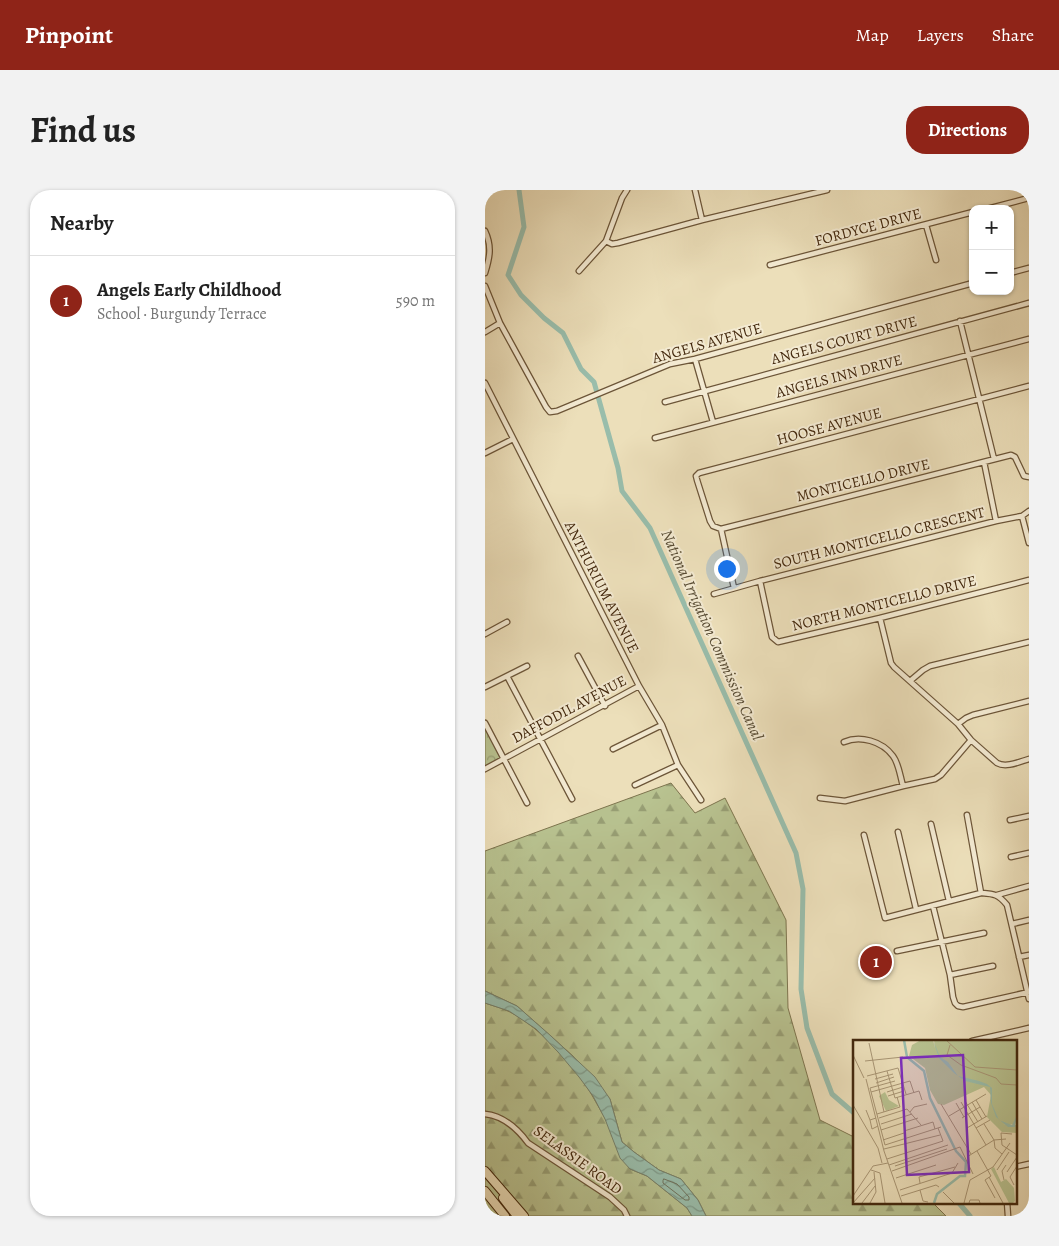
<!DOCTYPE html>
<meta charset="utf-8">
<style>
body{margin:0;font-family:Alegreya,serif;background:#f2f2f2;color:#222}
.controls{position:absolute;right:15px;top:15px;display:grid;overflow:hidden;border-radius:10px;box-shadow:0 1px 4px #0004}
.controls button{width:45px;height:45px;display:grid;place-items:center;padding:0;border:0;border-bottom:1px solid #e0e0e0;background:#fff;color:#222;font:25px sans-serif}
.you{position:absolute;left:241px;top:378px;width:18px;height:18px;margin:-12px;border:4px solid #fff;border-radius:50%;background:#1a73e8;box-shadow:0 0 0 8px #1a73e833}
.badge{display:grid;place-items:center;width:32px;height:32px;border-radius:50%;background:#8f2418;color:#fff;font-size:16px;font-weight:700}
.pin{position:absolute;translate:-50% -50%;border:2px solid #fff;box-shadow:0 1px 5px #0006}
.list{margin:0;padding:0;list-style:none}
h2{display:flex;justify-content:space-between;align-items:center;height:65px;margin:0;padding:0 20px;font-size:21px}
h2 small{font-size:16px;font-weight:400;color:#767676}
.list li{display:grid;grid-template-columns:32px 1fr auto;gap:15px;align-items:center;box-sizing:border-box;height:90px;padding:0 20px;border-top:1px solid #e0e0e0}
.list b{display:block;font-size:19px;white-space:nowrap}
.list p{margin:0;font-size:16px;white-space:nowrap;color:#767676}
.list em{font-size:16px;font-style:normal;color:#767676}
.map{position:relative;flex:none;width:544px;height:1026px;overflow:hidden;border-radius:20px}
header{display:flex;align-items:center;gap:30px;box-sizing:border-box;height:70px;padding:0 25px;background:#8f2418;color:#fff}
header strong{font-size:24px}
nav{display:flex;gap:28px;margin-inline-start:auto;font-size:18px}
.intro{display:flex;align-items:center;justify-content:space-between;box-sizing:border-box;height:120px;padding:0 30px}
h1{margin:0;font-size:35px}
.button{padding:12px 22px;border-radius:20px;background:#8f2418;color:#fff;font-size:18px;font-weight:700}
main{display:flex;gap:30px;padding:0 30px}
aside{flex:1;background:#fff;border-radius:20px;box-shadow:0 1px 4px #0004}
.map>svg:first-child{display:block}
.forest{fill:url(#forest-firs);stroke:#7d744e}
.park{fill:url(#park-crowns);stroke:#7d744e}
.water{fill:url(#water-waves);stroke:#76816b}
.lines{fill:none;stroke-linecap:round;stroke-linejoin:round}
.shore{stroke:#6e725c;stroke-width:1}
.canal{stroke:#99bdab;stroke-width:5}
.minor-casing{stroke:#6c5538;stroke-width:7}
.motorway-casing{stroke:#42270c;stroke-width:10}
.minor{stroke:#f3ead2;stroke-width:4.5}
.motorway{stroke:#ecdfba;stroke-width:8}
.labels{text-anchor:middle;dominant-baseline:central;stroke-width:4;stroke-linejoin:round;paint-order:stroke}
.street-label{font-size:15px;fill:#42270c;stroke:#f3ead2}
.water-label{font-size:16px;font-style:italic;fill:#584c34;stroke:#f3ead2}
.inset-river{fill:none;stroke:#99bdab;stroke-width:2.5}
.inset-road{fill:none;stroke:#a89574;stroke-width:1}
.view{fill:#7b2cbf;fill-opacity:0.15;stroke:#7b2cbf;stroke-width:2.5}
.inset-edge{fill:none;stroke:#42270c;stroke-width:2.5}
</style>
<header>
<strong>Pinpoint</strong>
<nav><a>Map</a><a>Layers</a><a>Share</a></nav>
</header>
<div class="intro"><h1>Find us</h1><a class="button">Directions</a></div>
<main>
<aside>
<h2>Nearby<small></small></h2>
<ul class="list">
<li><span class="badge">1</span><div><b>Angels Early Childhood</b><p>School · Burgundy Terrace</p></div><em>590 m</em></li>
</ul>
</aside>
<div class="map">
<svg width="544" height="1026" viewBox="0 0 544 1026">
<defs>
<pattern id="forest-firs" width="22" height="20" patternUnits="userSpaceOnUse" patternTransform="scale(1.25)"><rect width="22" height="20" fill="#b8c290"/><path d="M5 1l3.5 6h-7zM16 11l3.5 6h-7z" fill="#979e74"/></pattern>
<pattern id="park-crowns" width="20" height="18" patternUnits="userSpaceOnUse" patternTransform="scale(1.25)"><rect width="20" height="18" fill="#b8c290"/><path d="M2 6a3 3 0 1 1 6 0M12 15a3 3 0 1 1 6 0" fill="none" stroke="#979e74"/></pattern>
<pattern id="water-waves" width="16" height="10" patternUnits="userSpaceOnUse" patternTransform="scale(1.25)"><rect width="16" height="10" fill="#99bdab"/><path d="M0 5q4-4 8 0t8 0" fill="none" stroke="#7e9a8a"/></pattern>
</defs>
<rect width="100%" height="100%" fill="#ecdfba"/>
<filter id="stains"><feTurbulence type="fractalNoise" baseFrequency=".004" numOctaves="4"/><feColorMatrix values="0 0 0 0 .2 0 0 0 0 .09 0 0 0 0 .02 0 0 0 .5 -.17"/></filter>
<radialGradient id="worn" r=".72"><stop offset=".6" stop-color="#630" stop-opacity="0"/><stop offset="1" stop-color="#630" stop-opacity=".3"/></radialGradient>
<path class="forest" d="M186,593L210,623L240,608L301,730L303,818L335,930L369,947V1012H447L461,1026H221L213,1010L196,989L174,980L149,962L137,952L125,909L88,866L32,816L0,801V661Z
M0,813C8,816 18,818 25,822C56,838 91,877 108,907C122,930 133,955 145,979L162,986L202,1018L207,1026H0Z"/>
<path class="park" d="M0,535L19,570L0,580Z"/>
<path class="water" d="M0,801L32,816L66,846L110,887L125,909L137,952L149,962L174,980L196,989L213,1010L221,1026H207L202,1018L162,986L145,979L135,968L120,929L108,906L94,887L73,862L51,839L24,821L0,813Z"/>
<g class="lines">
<path class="shore" d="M179,989L192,994L204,1007V1010H200L178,993V991Z"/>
<path class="canal" d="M34,0L39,37L23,85L36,105L59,128L78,143L96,179L109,192L133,278L137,301L165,338L311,663L318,699L316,799L322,838L347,904L369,923
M473,1012L485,1026"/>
<g class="minor-casing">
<path id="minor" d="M210,0L217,30
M502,19L544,8
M441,35L451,70
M0,41C7,56 5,67 0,83
M121,51L127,54L133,53L217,30L342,0
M285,75L488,22
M94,81L121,51L137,8L142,0
M525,83L544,78
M0,96L15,133L61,217L65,222L72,221L185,174L210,169L488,93
M475,131L509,269
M0,142L15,133
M210,169L228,232
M0,193L154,496L177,535L193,575L216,610
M180,212L544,113
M170,248L544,149
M0,263L28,249
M499,272L511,331
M537,326L544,353
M236,339L228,336L225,331L212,290L211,286L214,283L544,196
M236,339L526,265L530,267L539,286L544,287
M236,339L249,398
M275,391L287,447L293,452L395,428L544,390
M229,404L275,391L511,331L537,326L544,321
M395,428L406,473L409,477L473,534L486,550L512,573C521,578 534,572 544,569
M0,444L22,432
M93,466L120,516
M22,486L87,609
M425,491L438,480L445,476L544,452
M0,497L42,476
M0,533L42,613
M473,534L481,528L488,525L544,511
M359,552C375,545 397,551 408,566C414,574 415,586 418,596
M128,559L177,535
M0,579L154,496
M150,595L193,575
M335,608L360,611L418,596L450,589L456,585L486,550
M482,625L496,703
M525,630L544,626
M446,634L464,711
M413,642L431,719
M379,645L400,728L496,703C509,704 513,704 522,715L544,809
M526,667L544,663
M512,705L544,696
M448,716L465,785L468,807L470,813L473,816L478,817L544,802
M527,734L544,730
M412,761L499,743
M534,767L544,765
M465,785L508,776
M487,851L544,838
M0,924C19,926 32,938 43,953L125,1007L139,1020L142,1026
M530,977L544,974
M522,1012L523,1026"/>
</g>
<g class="motorway-casing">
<path id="motorway" d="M0,981L39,1026
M0,1001L20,1026
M18,1008L32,1026"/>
</g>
<use href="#minor" class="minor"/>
<use href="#motorway" class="motorway"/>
</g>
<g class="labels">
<g class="street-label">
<text transform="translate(383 37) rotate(-15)">FORDYCE DRIVE</text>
<text transform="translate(359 150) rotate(-15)">ANGELS COURT DRIVE</text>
<text transform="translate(222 153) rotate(-16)">ANGELS AVENUE</text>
<text transform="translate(354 186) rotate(-15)">ANGELS INN DRIVE</text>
<text transform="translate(344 236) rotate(-15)">HOOSE AVENUE</text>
<text transform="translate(378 290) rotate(-14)">MONTICELLO DRIVE</text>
<text transform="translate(394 348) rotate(-14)">SOUTH MONTICELLO CRESCENT</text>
<text transform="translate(117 397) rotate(63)">ANTHURIUM AVENUE</text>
<text transform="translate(399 413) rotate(-14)">NORTH MONTICELLO DRIVE</text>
<text transform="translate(84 519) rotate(-28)">DAFFODIL AVENUE</text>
<text transform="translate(93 970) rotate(36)">SELASSIE ROAD</text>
</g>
<g class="water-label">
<text transform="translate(227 445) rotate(66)">National Irrigation Commission Canal</text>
</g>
</g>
<g transform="translate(368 850)">
<rect width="164" height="164" fill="#ecdfba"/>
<path d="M68,0H80L82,8L81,0H164V75L162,84L150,85H164V93L149,92L134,77L138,55L131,47L91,65L85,64L77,50L72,28L56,16L59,5ZM32,52L36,60L46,66L33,71L26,56ZM141,127L148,142L153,139L161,148L162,161L160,163H156L138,129Z" fill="#b8c290"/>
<path d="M80,0L87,17L95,22L105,36L126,41L134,44L139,48V64L146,80L159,85L164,75L162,87H155L143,77L138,63L137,47L112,41L101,33L86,18Z" fill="#99bdab"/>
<path class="inset-river" d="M51,0L54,17L71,31L77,58L103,111L113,122L112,136H107L84,154L81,163"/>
<path class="inset-road" d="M93,0L122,27L164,30M16,3L31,72M97,5L94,15L108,25L143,38L148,44L164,45M0,15L11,38M12,21L50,17M34,31L42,58L66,51L69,60M14,36L45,28L53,54M13,39L31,111L49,163M22,39L40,34M42,41L17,48L32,105L88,87M23,43L41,37M18,52L57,41L61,53M34,52L50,47M35,56L51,51M123,60L133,77M112,61L125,82M108,62L133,105M119,62L129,79M103,63L111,77M88,64L118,114M0,65L25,108L29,123M13,70L17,80L23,78M57,72L61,67L74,64M24,74L47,67L44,57M96,76L133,54M26,78L54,69L68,85M109,78L127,67M17,80L19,89L25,86M28,84L59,74M131,84L141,100M114,88L134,76M123,88L137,80M28,90L65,78M51,91L80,82L82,89M159,94L148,93L149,105L164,115M30,100L51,93M141,100L142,108L149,114M31,109L87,95M124,111L138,136L132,140L142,158M114,117L141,100L153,99M34,119L90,101L85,88M36,125L95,105M42,126L94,109M18,130L27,133L32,163M144,130L156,112M39,131L107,107L120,134M154,132L164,117M136,137L150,163M43,138L83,125M151,140L149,131L153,125M67,143L66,137L102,127M161,145L157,137L164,126M47,150L99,133L105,123M67,150L70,161L75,162M90,152L101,163M0,156L20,126L35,123M48,156L83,145L86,147M0,163L22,138M9,163L22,146M17,163L23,152L21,132M111,163L117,140L140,127L157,103M116,163L117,160H126L127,163"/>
<path class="view" d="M110,15L116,132L54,135L48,18Z"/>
<rect width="164" height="164" class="inset-edge"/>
</g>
<rect width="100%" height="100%" filter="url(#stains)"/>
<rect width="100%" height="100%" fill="url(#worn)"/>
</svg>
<div class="controls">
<button>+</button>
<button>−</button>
</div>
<div class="you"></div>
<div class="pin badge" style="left:391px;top:772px">1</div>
</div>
</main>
